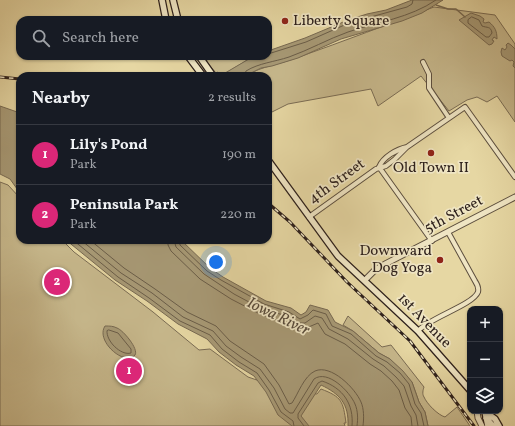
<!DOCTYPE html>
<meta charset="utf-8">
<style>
body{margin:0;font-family:Vollkorn,serif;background:#242831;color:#f1f3f6}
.controls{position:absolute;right:12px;bottom:12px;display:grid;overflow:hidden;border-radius:8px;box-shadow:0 1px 3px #0004}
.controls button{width:36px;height:36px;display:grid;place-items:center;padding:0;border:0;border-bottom:1px solid #363941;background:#171b24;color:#f1f3f6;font:20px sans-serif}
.you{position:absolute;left:216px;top:262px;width:14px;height:14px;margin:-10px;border:3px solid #fff;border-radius:50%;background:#1a73e8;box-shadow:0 0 0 6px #1a73e833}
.badge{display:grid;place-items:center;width:26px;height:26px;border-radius:50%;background:#db2777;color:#fff;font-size:13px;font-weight:700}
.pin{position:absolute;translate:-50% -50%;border:2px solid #fff;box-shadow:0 1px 4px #0006}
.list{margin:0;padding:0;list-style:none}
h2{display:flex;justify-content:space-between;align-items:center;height:52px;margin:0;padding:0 16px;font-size:17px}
h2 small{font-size:13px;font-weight:400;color:#9ea1a6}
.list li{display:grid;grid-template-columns:26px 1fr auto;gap:12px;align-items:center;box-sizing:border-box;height:60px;padding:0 16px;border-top:1px solid #363941}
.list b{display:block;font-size:15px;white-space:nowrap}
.list p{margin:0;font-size:13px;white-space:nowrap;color:#9ea1a6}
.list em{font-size:13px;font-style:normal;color:#9ea1a6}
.icon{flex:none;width:22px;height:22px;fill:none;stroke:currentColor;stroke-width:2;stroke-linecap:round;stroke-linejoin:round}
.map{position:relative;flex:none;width:515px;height:426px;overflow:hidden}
.search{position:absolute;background:#171b24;box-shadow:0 1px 3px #0004;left:16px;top:16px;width:256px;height:44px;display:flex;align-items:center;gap:10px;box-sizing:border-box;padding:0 14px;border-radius:12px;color:#9ea1a6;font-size:15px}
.panel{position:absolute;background:#171b24;box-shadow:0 1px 3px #0004;left:16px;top:72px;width:256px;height:172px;border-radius:12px}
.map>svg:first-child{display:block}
.green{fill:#c7b88c;stroke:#7a6c54}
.water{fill:#a79975;stroke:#776951}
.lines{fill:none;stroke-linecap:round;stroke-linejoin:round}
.shore{stroke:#6a5d48;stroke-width:1}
.stream{stroke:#776951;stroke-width:1.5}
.minor-casing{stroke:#5c4e3e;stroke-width:6}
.tertiary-casing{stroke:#5c4e3e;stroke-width:7}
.secondary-casing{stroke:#2e211c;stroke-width:8}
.minor{stroke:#efe5c3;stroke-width:4}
.tertiary{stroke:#efe5c3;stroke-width:5}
.secondary{stroke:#efe5c3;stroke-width:5.5}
.rail-casing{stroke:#2e211c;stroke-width:3}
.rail{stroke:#efe5c3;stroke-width:1.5;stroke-dasharray:4.5;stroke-linecap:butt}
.poi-dot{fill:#8f2418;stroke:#efe5c3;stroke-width:1.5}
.labels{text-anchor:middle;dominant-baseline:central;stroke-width:3.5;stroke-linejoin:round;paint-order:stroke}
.poi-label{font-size:15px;fill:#2e211c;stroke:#efe5c3;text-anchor:start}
.street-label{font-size:15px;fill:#2e211c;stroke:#efe5c3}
.water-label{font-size:16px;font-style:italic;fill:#584b3b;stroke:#efe5c3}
</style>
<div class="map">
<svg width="515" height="426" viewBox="0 0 515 426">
<rect width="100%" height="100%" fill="#e6d7a3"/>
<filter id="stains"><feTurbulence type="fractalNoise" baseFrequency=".005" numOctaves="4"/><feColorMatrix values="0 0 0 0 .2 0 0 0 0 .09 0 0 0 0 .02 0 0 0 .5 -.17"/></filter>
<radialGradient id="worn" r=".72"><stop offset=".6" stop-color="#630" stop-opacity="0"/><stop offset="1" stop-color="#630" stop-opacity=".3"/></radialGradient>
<path class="green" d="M434,7L495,15L515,44V122L497,96L487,102L477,97L467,100L449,111L421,76L378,106L371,89L288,104L268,114V76H245C262,66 281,64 299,57C344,41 389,24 434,7Z
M212,56H254L221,76L218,72L216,73L206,61Z
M0,182L8,185L20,198V240H62L74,252L153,312L199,350L210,349L248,377L292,392L317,394L321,389C342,397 343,401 346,423H344L345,426H0Z
M348,316L382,347L391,345L424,387C423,390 422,394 424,397C427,404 438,415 445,417L457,407L470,426H428L425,412L419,402L412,382L390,359L379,353L353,331L343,325Z"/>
<path class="water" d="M412,0H443L422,13L402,21L341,39L298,58L272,66L261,68L245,76H220L254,56H268V51L305,38L348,20L367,14L386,10Z
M471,13L480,16L484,19L483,22L485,23L489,22C495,27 497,31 497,39L494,37L492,40L494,41L492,44L489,45L459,20Z
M508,43L511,45L515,49V68L513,66L514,62L512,60L510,61L502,56L501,52L502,48L505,50L507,47L506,45Z
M0,106L20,113V193L10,179L0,174Z
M66,240H181L210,268L223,277L266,301L291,308L301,315L306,312L310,305L328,310L335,322L353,331L379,353L390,359L403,371L412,382L419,402L425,412L428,426H348C349,404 340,394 321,385L301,416L309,426H292L278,415L266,392L254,376L236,365L219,352L207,339L178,324L147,301L115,280Z
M105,326C110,326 113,326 117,328C123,330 139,349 135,355C125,367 95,341 105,326Z"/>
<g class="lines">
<path class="shore" d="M472,17L479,20L482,26C487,28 491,26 492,33L489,37H486L468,23V20Z
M268,54L306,42L349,23L407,7L412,4L413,0
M244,76L246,71C259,63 274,62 289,57C309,50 328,39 348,32C377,22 410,18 436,0
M73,240L118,277L149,298L180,321L210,335L222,349L239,362L257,373L269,390L281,412L293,421L294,426
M81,240L121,273L152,293L183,317L213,331L226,346L241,357L260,369L274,388L285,409L290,413H293L314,379C328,369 350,392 355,404C358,411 358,419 357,426
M90,240L124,268L155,289L187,312L216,326L230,341L264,364L279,385L289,404L292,403C298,394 304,376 315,371C331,364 355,388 361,402C364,409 364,418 363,426
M168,240V245L171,251L200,279L231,299L260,314L284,322L296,329H304L318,323L325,334L345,344L370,364L381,371L392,381L399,390L405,408L411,417L412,426
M174,240L176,247L204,274L234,294L262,309L287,316L298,323H305L315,316L322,318L329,329L348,339L373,359L384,366L396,377L404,386L411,406L416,415L418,426
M179,240L180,245L207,271L221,280L264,304L289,312L300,319L308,315L313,310L326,314L332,326L351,334L376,356L387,362L400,373L409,384L415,404L421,413L424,426
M109,330L118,333L131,349V353C121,356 106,341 107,331Z
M304,426L298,418V414L318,383L322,381C343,388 354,404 352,426"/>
<path class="stream" d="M436,5L448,9H456L465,17"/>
<g class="minor-casing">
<path id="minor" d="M423,62L429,74V88L449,118
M379,167L432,241
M379,167C383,157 397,149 407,147
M309,217L376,169L386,166L395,159L407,147L465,107L515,177
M418,331C429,318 473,305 478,292C479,288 477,284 475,281L448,232"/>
</g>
<g class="tertiary-casing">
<path id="tertiary" d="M365,280L375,270L387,263L515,197
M477,411L478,418L482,426"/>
</g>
<g class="secondary-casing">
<path id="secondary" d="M162,0L166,20
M173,0L178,20
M188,56L203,76
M199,56L213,76
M268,160L338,256L418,331L470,390
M484,411L495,419L499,426
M485,412L488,426
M486,418L493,426"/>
</g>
<use href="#minor" class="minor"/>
<use href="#tertiary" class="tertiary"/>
<use href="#secondary" class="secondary"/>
<g class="rail-casing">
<path id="rail" d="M0,77L20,79
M268,203L290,222L347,282L410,341L474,426"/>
</g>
<use href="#rail" class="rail"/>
</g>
<g class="poi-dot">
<circle cx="285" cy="21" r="4"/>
<circle cx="431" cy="153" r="4"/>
<circle cx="440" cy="260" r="4"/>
</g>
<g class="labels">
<g class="poi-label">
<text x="293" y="21">Liberty Square</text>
<text x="431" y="168" text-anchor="middle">Old Town II</text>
<text x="432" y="251" text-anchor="end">Downward<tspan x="432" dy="17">Dog Yoga</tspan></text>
</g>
<g class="street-label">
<text transform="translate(337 182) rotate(-36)">4th Street</text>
<text transform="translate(454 215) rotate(-28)">5th Street</text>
<text transform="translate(424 321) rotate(46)">1st Avenue</text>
</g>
<g class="water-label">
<text transform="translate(278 317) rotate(26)">Iowa River</text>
</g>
</g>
<rect width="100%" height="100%" filter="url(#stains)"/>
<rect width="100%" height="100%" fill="url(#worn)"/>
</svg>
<div class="controls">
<button>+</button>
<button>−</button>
<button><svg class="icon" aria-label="layers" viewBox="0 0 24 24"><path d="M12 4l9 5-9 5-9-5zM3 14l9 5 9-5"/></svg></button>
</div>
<div class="you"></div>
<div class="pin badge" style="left:129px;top:371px">1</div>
<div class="pin badge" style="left:57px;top:282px">2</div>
<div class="search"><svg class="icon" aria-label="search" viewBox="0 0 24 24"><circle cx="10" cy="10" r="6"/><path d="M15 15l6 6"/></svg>Search here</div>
<section class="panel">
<h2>Nearby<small>2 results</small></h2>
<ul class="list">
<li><span class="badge">1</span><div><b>Lily's Pond</b><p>Park</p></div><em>190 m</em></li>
<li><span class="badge">2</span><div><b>Peninsula Park</b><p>Park</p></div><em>220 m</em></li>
</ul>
</section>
</div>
